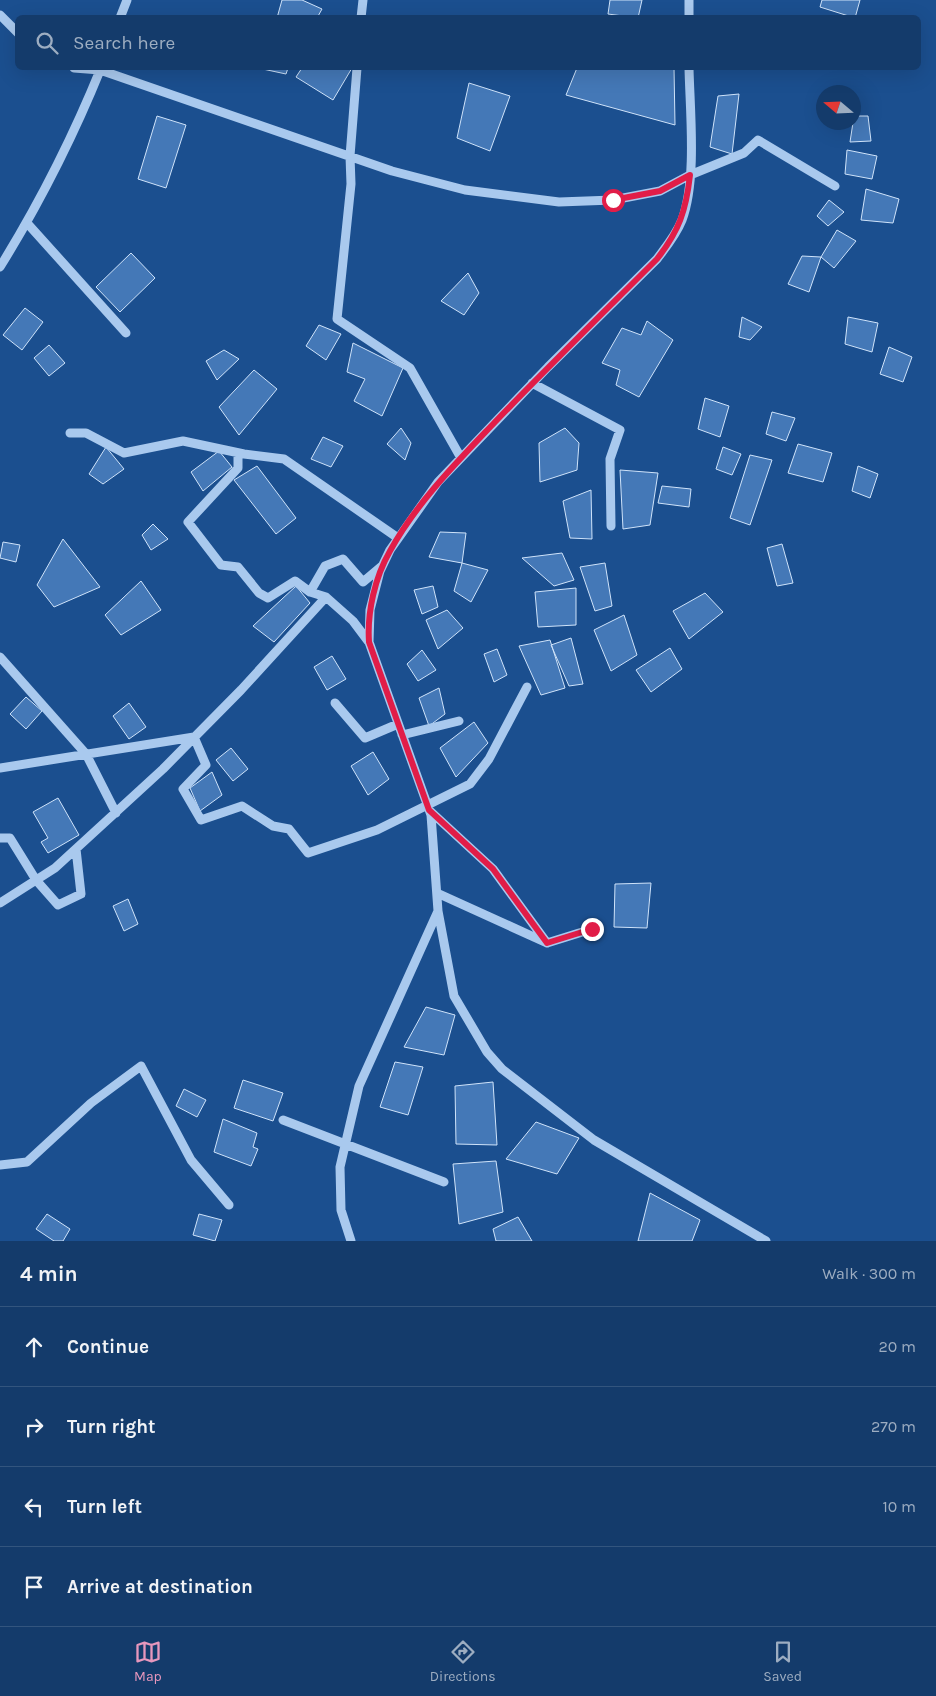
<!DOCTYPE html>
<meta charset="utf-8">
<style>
body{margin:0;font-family:Karla,sans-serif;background:#1d4271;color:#f1f3f6}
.compass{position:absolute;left:816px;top:85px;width:45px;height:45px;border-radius:50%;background:#143b6b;box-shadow:0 5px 20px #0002;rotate:289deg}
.stop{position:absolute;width:15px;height:15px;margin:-11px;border:4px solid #e11d48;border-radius:50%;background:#fff}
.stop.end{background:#e11d48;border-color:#fff;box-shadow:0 1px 5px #0008}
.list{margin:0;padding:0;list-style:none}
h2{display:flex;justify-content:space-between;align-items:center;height:65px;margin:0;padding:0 20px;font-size:21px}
h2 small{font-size:16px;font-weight:400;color:#9dadc1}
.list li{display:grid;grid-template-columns:32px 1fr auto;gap:15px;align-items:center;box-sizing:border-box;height:80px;padding:0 20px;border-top:1px solid #33557e}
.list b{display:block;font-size:19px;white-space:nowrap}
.list em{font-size:16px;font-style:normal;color:#9dadc1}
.icon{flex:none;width:28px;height:28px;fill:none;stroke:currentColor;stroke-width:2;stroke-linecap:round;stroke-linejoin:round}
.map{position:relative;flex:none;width:936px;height:1241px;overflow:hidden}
.search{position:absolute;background:#143b6b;box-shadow:0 5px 20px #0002;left:15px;right:15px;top:15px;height:55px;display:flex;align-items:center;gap:12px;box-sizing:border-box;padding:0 18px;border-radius:8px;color:#9dadc1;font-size:19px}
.sheet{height:385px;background:#143b6b}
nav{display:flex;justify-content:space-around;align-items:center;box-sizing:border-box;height:70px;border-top:1px solid #33557e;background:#143b6b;font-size:14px;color:#9dadc1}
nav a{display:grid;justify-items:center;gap:2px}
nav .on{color:#e797bd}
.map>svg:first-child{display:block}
.building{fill:#4478b7;stroke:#cfe3fa}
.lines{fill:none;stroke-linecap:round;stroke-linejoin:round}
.minor{stroke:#a9c9ee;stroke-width:9}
.route{stroke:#e11d48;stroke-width:6}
</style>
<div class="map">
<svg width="936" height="1241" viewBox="0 0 936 1241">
<rect width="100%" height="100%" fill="#1b4f8f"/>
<path class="building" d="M282,0H302L322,9L317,18H277Z
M610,0H642L638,18L608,14Z
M822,0H860L855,18L820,7Z
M258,68H288L286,74Z
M302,68H352L333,100L296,77Z
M577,68H674L675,125L566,95Z
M469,83L510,96L490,151L457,138Z
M739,94L732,154L710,147L718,96Z
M157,116L186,125L166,188L138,179Z
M854,116H868L871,141L850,142Z
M847,150L877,156L872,179L845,174Z
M866,189L899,199L893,223L861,220Z
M829,200L844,212L828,226L817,216Z
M837,230L856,241L834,268L821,257Z
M131,253L155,278L120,312L96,287Z
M802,256L821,257L809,292L788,284Z
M468,273L479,293L464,315L441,301Z
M25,308L43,322L22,350L3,335Z
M742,317L762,327L750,340L739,337Z
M848,317L878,323L872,352L845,344Z
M647,321L673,340L639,397L616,385L620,370L602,363L622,328L641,335Z
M319,325L341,334L326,360L306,346Z
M353,343L403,368L382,416L354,401L365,379L347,372Z
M49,345L65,363L49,376L34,358Z
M889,347L912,357L903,382L880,374Z
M224,350L239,359L217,380L206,361Z
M254,370L277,389L239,435L219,407Z
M705,398L729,406L720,437L698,429Z
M772,412L795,418L786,441L766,434Z
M401,428L411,443L405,460L387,444Z
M565,428L579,443L577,470L540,482L539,443Z
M323,437L343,446L331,467L311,459Z
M798,444L832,453L823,482L788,473Z
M106,447L124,469L103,484L89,474Z
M723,447L741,454L732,475L716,469Z
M219,451L232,467L203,491L191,472Z
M750,455L772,460L750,525L730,518Z
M257,466L296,518L276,534L234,480Z
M858,466L878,474L870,498L852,491Z
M620,470L658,473L650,525L623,529Z
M662,486L691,489L689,507L658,503Z
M591,490L592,539L570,538L563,501Z
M153,524L168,539L151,550L142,535Z
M440,532L466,533L462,563L429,557Z
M63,539L100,587L54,607L37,585Z
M3,542L20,545L16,562L0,558Z
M782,544L793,583L777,586L767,548Z
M562,553L574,580L554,586L522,558Z
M462,563L488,570L471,602L454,591Z
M605,563L612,606L595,611L580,567Z
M141,581L161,610L121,635L105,615Z
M296,586L310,603L274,642L253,626Z
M433,586L438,607L422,614L414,590Z
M576,588V625L538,627L535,592Z
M705,593L723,612L689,639L673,611Z
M447,610L463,628L438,649L426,620Z
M624,615L637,655L611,671L594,630Z
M571,638L583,684L569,686L551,645Z
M550,640L565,688L541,695L519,646Z
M670,648L682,669L651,692L636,670Z
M497,649L507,675L494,682L484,654Z
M422,650L436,670L418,681L407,664Z
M332,656L346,679L327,690L314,667Z
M439,688L445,714L429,726L419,698Z
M26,697L42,711L26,729L10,714Z
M129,703L146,727L129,739L113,716Z
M474,722L488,743L456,777L440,748Z
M231,748L248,769L233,781L216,760Z
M373,752L389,779L368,795L351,766Z
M212,772L222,795L200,811L190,788Z
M58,798L79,835L48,853L41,842L48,838L33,812Z
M651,883L647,928L614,927L615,884Z
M128,899L138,924L124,931L113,906Z
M426,1007L455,1015L444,1055L404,1047Z
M395,1062L423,1067L408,1115L380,1107Z
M243,1080L283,1093L273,1121L234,1108Z
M493,1082L497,1145L456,1144L455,1086Z
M184,1089L206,1100L197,1117L176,1106Z
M223,1119L257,1133L253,1147L258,1149L251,1166L214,1152Z
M536,1122L579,1138L557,1174L506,1159Z
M496,1161L503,1212L459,1224L453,1164Z
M650,1193L700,1220L692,1241H638Z
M47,1214L70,1229L63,1241H54L36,1229Z
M199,1214L222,1220L215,1241L193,1235Z
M518,1217L532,1241H496L493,1229Z"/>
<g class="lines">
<path class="minor" d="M689,0V18
M0,15L18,33
M120,18L127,0
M361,18L363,0
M74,68L100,70L392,171L465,190L559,202L613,200L660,191L690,175L744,153L758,140L835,186
M357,68L350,156L351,184L337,319L410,368L461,458
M27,223L126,333
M0,267C39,204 73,137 101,68
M532,383L620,430L610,459L611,526
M70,433H86L124,453L183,441L244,454L284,459L398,538
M238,453V468L188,522L221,565L238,567L259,593L268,598L295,581L310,592L326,597
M310,592L325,566L343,559L363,582L382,566
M0,657L86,754L116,813
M335,703L365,738L398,724
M402,735L459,721
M0,768L194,737L206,765L183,789L201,820L242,806L273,826L289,829L308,853L377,830L470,784L489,759L527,687
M430,811L493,869L547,943
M0,838H10L36,880L58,905L81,894L76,849
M437,893L547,943L592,929
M0,903L55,868L163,769L241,690L326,597L353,621L368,641
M438,911L454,996L487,1052L502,1069L594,1140L766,1241
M283,1120L444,1182
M0,1165L27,1162L91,1103L141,1066L191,1160L229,1205
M351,1241L341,1210L340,1167L359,1086L438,911L431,815L369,642L370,610L380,571L390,550L438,482L548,367L657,259C666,247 676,235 682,220C697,180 690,112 689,68"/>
</g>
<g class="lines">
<path class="route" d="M592,929L547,943L493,869L429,810L369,642C367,612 375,577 390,551C417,502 457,462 495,422C548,367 603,313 657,259C679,231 686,211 690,175L660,191L613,200"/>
</g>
</svg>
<svg class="compass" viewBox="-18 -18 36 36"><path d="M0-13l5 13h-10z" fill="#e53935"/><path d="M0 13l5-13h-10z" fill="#9dadc1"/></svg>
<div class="stop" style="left:613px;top:200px"></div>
<div class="stop end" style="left:592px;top:929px"></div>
<div class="search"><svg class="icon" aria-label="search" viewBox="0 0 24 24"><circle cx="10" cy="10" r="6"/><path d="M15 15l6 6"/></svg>Search here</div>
</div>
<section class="sheet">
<h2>4 min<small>Walk · 300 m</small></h2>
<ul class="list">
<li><svg class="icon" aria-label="ahead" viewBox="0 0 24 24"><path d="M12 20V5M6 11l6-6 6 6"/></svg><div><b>Continue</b></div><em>20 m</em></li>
<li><svg class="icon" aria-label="right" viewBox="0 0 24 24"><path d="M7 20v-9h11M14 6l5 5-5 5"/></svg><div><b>Turn right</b></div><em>270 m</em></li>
<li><svg class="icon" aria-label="left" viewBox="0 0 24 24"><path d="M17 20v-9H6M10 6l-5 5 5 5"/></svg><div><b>Turn left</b></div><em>10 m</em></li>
<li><svg class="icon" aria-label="arrive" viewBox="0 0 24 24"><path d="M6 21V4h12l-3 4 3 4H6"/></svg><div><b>Arrive at destination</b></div></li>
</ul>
</section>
<nav>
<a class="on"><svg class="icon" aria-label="map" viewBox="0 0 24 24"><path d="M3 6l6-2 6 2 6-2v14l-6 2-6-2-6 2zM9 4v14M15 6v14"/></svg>Map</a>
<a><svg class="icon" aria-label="directions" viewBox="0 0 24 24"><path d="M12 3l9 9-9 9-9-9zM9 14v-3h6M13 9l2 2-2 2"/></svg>Directions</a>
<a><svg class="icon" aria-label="saved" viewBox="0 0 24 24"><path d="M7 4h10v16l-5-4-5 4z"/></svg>Saved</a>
</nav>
